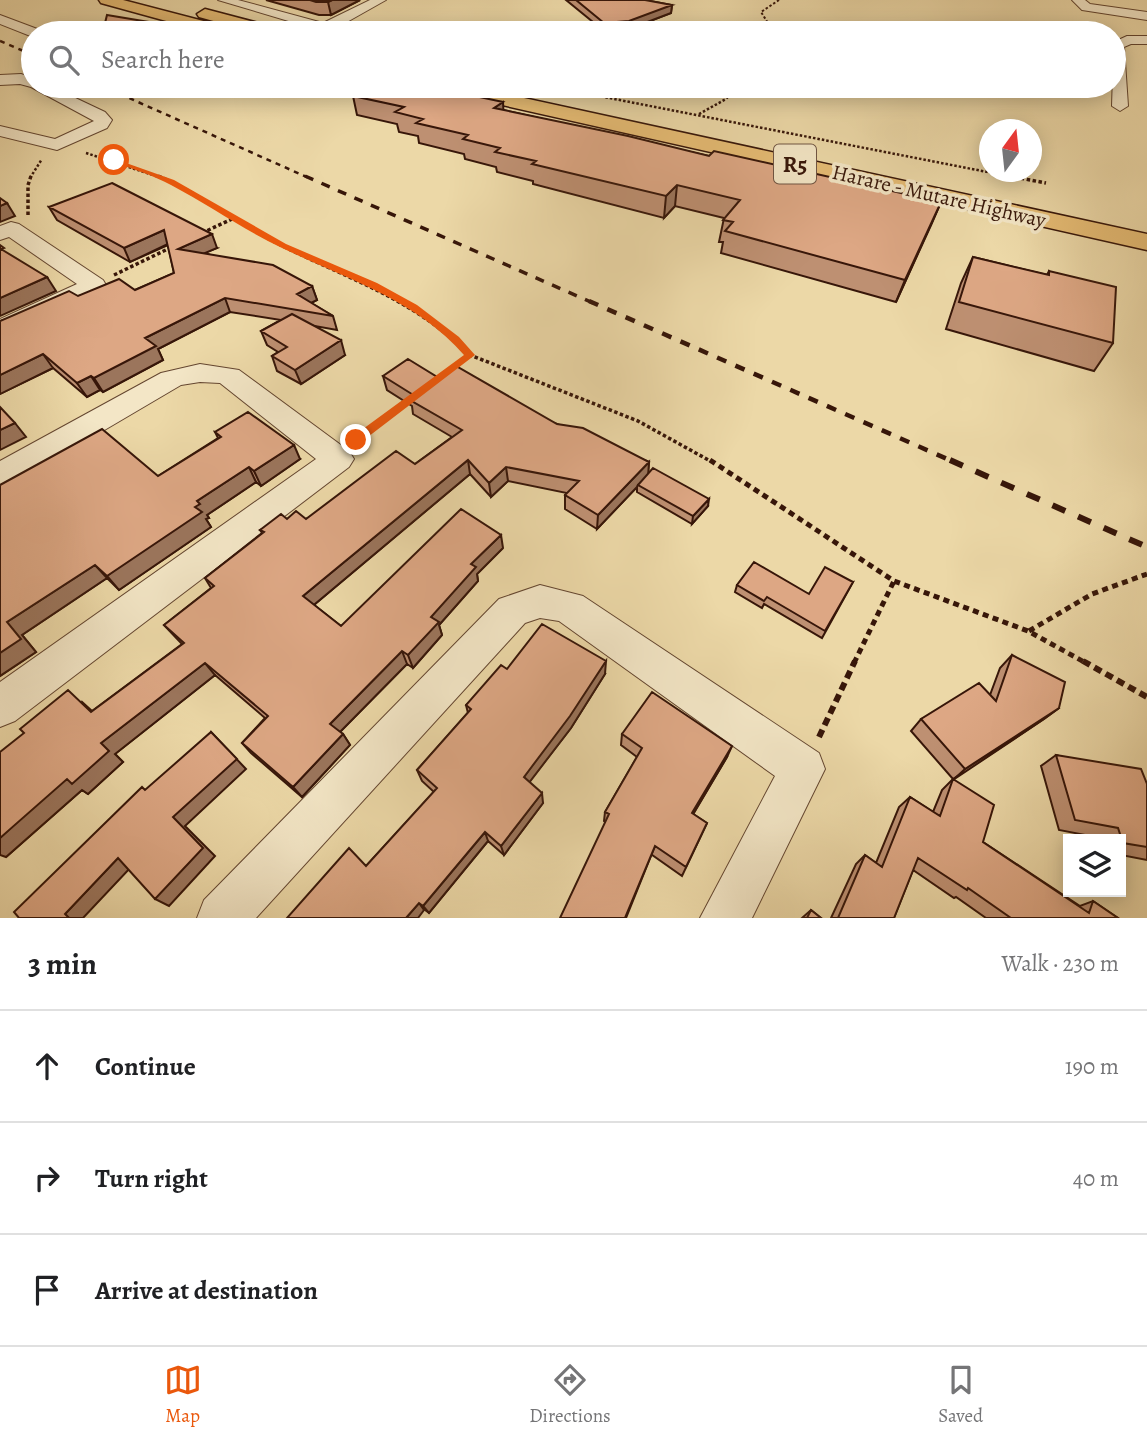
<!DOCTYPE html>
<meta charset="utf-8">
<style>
body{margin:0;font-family:Alegreya,serif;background:#f2f2f2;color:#202124}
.controls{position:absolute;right:21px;bottom:21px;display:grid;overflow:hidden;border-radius:0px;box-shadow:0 4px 18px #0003}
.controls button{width:63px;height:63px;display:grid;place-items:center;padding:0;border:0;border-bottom:2px solid #e0e0e0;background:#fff;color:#202124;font:35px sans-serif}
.compass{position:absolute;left:979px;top:119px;width:63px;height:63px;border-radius:50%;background:#fff;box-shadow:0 4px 18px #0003;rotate:15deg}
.stop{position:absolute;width:21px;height:21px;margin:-16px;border:5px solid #ea580c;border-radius:50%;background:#fff}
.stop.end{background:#ea580c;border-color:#fff;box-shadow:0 2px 7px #0008}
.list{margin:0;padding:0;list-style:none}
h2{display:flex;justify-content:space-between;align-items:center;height:91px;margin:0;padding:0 28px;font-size:30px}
h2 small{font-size:23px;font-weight:400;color:#757577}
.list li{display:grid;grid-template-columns:46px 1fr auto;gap:21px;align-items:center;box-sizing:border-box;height:112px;padding:0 28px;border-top:2px solid #e0e0e0}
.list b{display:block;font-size:26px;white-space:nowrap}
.list em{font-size:23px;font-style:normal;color:#757577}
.icon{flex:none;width:38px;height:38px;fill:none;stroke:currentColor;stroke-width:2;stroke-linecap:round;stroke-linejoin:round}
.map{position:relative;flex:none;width:1147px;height:918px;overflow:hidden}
.search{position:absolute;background:#fff;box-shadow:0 4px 18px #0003;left:21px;right:21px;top:21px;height:77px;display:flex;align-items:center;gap:18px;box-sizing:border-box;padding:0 24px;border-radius:38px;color:#757577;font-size:26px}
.sheet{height:427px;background:#fff}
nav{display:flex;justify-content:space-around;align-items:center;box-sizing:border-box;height:98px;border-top:2px solid #e0e0e0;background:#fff;font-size:19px;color:#757577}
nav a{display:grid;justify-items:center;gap:4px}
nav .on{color:#ea580c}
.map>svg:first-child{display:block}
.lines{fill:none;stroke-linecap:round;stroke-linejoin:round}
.minor-casing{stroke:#644630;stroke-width:2}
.highway-casing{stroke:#371609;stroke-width:3}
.path-far4{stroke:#371609;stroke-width:2;stroke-dasharray:2.5 2;stroke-linecap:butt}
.path-far3{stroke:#371609;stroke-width:2.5;stroke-dasharray:2.5 2;stroke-linecap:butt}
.path-far2{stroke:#371609;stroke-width:3.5;stroke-dasharray:3.5 2.5;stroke-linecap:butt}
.path-far1{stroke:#371609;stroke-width:5;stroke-dasharray:6 4.5;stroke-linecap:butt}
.path{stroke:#371609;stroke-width:6;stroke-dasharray:8 5;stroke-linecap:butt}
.minor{fill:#f3e6c6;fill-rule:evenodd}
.highway{fill:#e6bc74;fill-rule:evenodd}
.rail-far3{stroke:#371609;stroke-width:2.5;stroke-dasharray:5 5;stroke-linecap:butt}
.rail-far2{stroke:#371609;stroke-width:3.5;stroke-dasharray:9 9;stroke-linecap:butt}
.rail-far1{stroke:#371609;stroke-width:4.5;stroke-dasharray:10 10;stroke-linecap:butt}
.rail{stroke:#371609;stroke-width:6;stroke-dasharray:14 14;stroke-linecap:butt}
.wall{fill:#be9072;stroke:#371609;stroke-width:2}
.shaded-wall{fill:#9b755c;stroke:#371609;stroke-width:2}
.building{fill:#dda784;stroke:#371609;stroke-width:2}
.route{fill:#ea580c}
.labels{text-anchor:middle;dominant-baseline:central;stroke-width:7;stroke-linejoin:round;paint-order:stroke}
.far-street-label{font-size:21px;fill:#371609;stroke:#f3e6c6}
.shield{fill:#f3e6c6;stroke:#6f5442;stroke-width:2}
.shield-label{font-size:23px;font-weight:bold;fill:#371609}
</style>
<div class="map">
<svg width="1147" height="918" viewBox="0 0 1147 918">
<rect width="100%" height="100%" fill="#ecd8a7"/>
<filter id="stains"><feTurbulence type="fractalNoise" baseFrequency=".00286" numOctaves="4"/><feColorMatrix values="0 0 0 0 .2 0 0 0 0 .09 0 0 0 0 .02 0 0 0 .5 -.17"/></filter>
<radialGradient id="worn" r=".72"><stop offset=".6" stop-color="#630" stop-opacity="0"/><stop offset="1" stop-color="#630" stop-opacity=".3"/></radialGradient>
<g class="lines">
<g class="minor-casing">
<path id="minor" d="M218,0H238L323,23L370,0H386L331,31L306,33L312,28Z
M1072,0H1085L1090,4L1147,12V20L1082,10Z
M0,15L40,30L42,33H33V37L0,24Z
M1127,36H1147V44H1131L1124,47L1128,106L1120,111L1112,106L1114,42Z
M21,74L33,78V86H50L105,112L112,120L107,128L57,150L0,136V126L55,139L94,121L31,87L20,84L0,85V75Z
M155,86H177L187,92L179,97L157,89Z
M11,222L19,224L103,280L106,285L103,290L0,337V319L77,284L9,237L0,240V226Z
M200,364L239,370L349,451L354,459L349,467L15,721L0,727V682L316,459L220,383L200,382L181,385L11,485L0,488V461L161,373Z
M540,585L583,596L819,753L825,769L752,918H700L775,776L559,621L540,618L525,623L256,918H197L204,900L499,599Z"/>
</g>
<g class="highway-casing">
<path id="highway" d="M99,0H123L234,29L236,33H210L101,3Z
M205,9L281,29L283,33H257L199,17L197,14Z
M435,86H469L1147,234V250L444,92L437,90Z"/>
</g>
<path class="path-far4" d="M760,33L768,23L761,12L779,0"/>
<path class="path-far3" d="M548,86L1018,178
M699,114L726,99L737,86
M86,153L162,178
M30,178L42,159"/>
<path class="path-far2" d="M158,176C198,193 233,220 271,240C344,278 409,295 470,355L638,421L712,462
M1009,176L1046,183
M28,215V185L31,176
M202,233L232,219
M114,275L172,247
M436,380L470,355
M355,441L409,399"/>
<path class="path-far1" d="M710,460L894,581L1028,631L1086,663
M1029,631L1092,594L1147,574
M854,663L894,581"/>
<path class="path" d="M1083,661L1147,697
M819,737L855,661"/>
<use href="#minor" class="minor"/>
<use href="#highway" class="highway"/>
<path class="rail-far3" d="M0,41L33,55
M102,86L309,178"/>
<path class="rail-far2" d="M305,176L593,303"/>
<path class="rail-far1" d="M589,301L954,462"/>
<path class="rail" d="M950,460L1147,547"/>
</g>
<path class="wall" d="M266,0H360L331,15H319Z
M566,0H645L672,5L671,13L629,29L604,31Z
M104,27L202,33H106Z
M263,86H300L287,95L264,89Z
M353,96L503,102V110L709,156L941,202L896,302L721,253L723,242H719L724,218L675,206L664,218L533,184V181L497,172L496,167L465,159L464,154L419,143L418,136L399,132L397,124L357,115Z
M49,207L217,248L204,253L312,286L317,300L311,303L333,316L337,330L315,326L345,355L301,384L277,371L272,356L278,352L267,345L261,331L281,320L230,312L158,349L163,360L103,392L100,390L87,397L53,368L0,394V321L78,296L135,290L174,273L168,245L130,262L57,220Z
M973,257L1047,275L1049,271L1113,343L1094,371L946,329L961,283Z
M383,376L439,378L557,424L649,462L648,473L708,506L692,524L637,492V487L597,529L565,509V495L567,493L508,481L491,497L470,474L314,605L341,626L503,548L477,574L478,581L439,625L442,635L413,668L407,664L340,732L343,734L350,745L302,797L251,753L242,743L265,718L215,675L115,754L123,762L88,794L82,790L6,857L82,702L92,711L182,644L164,625L211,588L205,578L262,533L260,530L287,519H306L415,464L452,437L413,414L412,406L387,390Z
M215,432L300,459L261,486L256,482L207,515L209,518L206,519L211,527L119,590L107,578L22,635L36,652L0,676V485L158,476L218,438Z
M853,582L822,638L764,604L762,608L735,592L737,585L809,594Z
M1012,655L1059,708L1044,719L953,779L983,842L1080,906L1093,901L1118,918H986L956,897L954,898L913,870L894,918H831L856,864L865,855L876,863L899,807L910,797L933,812L942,790L953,779L911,731L921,719L990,695L1000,668Z
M507,669L605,674L571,728L529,782L543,803L504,855L488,841L429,913L366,866L434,792L422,781L417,770L468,713L466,705Z
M622,734L727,757L693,814L707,823L682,876L604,821L605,812L637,757L621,745Z
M1056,755L1147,784V860L1121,855V839H1101V838L1059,830L1041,766Z
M811,910L821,918H802Z"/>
<path class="shaded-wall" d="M332,0H360L331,15L328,2Z
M672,5L671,13L629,29L604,31V23Z
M287,86H300L287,95L285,87Z
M503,102L504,121L494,108Z
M677,185L675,206L664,218L666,196Z
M941,202L932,223L896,302L905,280Z
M7,203L15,216L0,222V206Z
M164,230L170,243L130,262L124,248Z
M212,234L217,248L184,262L178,249Z
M47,277L56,291L0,316V298Z
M312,286L317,300L301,308L297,294Z
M225,298L230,312L158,349L163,360L103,392L94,378L145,338Z
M341,340L345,355L301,384L295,370Z
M43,354L53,368L0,394V375Z
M91,376L100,390L87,397L77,383Z
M15,423L26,437L0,450V430Z
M294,445L300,459L261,486L254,471Z
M468,460L470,474L309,609L303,596Z
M649,462L648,477L638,485L637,487L597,529L598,515Z
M249,467L256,482L207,515L209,518L206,519L211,527L119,590L107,576L195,507L197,501Z
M506,467L508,481L491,497L489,483Z
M709,499L708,506L692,524L693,516Z
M501,535L503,548L477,574L478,581L439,625L442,635L413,668L408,655L431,617L471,564Z
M95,565L107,578L22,635L36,652L0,676V653L7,622Z
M402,651L407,664L337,735L330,724Z
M606,661L605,674L571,728L525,788L524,777Z
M205,663L215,675L115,754L123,762L88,794L82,790L6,857L0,855V838L101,743Z
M1059,708L1044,719L953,780L965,769Z
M211,732L246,769L185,826L215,856L169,906L155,899L173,817Z
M343,734L350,745L302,797L293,787Z
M732,746L727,757L688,823L692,813Z
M542,793L543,803L504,855L501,846Z
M485,832L488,841L429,913L423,906Z
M655,846L626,918H625Z
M118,858L132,866L83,918H69L65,914Z
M419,903L424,910L418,918H406Z"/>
<path class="building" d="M310,0H332L328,2H316Z
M576,0H645L672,5L629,21L604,23Z
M107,15L191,29L202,33H122L104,27Z
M372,86H428L503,102L494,108L628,136L709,156L714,151L941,202L905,280L725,231L733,222L723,220L740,200L677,185L666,196L532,164L536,161L495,152L500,148L463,139L468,135L416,123L423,119L395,112L404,107L353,96Z
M112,183L212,234L178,249L273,265L312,286L297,294L333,316L225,298L145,338L156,346L94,378L91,376L77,383L43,354L0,375V321L69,291L78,296L119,279L135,290L174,273L164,230L124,248L49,207Z
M0,198L7,203L0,206Z
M0,245L4,248L1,249L47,277L0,298Z
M973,257L1049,275V271L1116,287L1113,343L959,302Z
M292,314L341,340L295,370L272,356L287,347L261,331Z
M408,359L439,378L456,366L557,424L583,428L649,462L598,515L565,495L579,481L506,467L489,483L468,460L303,596L341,626L461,509L501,535L471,564L476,567L431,617L439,622L408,655L402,651L330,724L343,734L293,787L242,743L268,716L205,663L101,743L109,751L72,784L67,779L0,838V752L24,733L20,729L68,690L91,712L184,643L164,625L214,586L205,578L264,532L260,530L281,514L287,519L296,511L306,519L396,451L415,464L462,430L410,400L415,396L383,376Z
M0,407L15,423L0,430Z
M248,412L294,445L254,471L249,467L197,501L200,504L195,507L202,512L107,576L95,565L7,622L21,639L0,653V485L102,429L158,476L221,437L215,432Z
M653,468L709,499L693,516L638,485Z
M754,562L809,594L825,567L853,582L825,631L767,597L764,601L737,585Z
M542,624L606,661L570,716L524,777L542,793L501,846L485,832L423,906L419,903L406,918H287L349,848L366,866L437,788L417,770L471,709L466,705L501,665L507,669Z
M1012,655L1065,682L1059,708L965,769L921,719L979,683L996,701Z
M652,692L732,746L692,813L707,823L686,867L655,846L625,918H560L609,814L605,812L642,748L622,734Z
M211,732L237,759L173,817L203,848L155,899L118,858L65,914L69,918H19L14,912L142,787L145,790Z
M1056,755L1141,769L1147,784V847L1123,843L1118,828L1075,820Z
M953,779L994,805L983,842L1089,913L1093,901L1118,918H1011L968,888L967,890L918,858L894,918H838L865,855L882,867L910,797L940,816Z
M811,910L821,918H807Z"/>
<path class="route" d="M112,158L174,180L286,244L377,283L417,305L459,337L475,355L360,443H352V437L464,355C415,299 347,279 282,248C244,230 209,205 171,185C153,175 131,169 112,161Z"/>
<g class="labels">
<g class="far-street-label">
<text transform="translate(939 196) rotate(13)">Harare - Mutare Highway</text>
</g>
<rect class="shield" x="774" y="144.5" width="42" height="39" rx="5"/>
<g class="shield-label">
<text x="795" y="164">R5</text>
</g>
</g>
<rect width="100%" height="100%" filter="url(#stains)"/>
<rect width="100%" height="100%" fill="url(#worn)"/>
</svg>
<div class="controls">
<button><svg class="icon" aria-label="layers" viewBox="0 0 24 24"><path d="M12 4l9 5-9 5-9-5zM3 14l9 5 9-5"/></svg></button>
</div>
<svg class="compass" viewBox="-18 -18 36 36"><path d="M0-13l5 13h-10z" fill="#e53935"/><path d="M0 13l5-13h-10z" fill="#757577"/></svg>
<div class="stop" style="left:114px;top:160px"></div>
<div class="stop end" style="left:356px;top:440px"></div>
<div class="search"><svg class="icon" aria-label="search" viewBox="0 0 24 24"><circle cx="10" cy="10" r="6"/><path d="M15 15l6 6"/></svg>Search here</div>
</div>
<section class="sheet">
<h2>3 min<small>Walk · 230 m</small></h2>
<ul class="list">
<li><svg class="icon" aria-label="ahead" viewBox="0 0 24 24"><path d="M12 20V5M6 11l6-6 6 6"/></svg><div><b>Continue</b></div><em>190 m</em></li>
<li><svg class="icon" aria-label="right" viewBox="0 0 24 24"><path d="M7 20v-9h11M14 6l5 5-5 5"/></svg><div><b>Turn right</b></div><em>40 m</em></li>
<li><svg class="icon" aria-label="arrive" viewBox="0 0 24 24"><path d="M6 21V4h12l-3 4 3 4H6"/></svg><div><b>Arrive at destination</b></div></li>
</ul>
</section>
<nav>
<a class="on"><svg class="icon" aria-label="map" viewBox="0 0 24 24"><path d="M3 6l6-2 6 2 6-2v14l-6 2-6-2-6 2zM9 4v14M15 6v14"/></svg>Map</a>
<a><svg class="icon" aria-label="directions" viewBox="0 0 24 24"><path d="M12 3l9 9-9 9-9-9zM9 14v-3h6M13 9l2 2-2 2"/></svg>Directions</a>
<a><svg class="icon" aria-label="saved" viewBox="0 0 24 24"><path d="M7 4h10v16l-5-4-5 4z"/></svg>Saved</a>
</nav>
